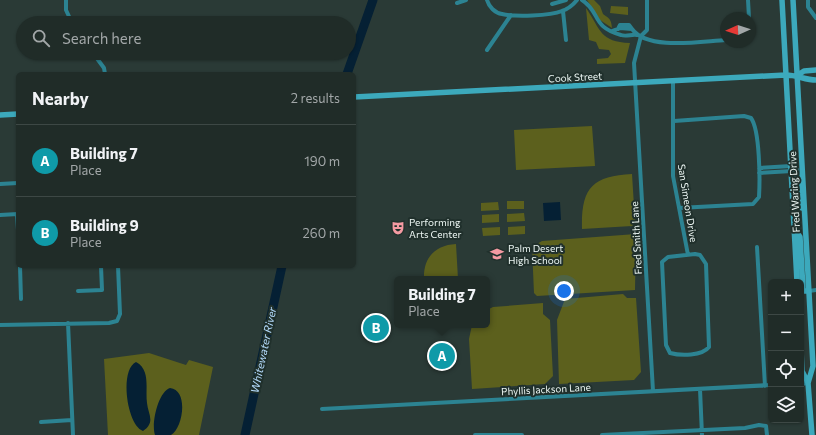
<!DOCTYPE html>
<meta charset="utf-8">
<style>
body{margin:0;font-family:Commissioner,sans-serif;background:#2d3834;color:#f1f3f6}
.controls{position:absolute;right:12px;bottom:12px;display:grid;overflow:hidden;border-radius:6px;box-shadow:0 1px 3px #0004}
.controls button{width:36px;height:36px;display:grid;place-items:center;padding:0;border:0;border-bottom:1px solid #3d4845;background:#202c28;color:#f1f3f6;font:20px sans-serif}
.compass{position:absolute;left:720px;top:12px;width:36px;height:36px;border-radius:50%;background:#202c28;box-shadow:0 1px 3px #0004;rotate:267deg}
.you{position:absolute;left:564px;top:291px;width:14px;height:14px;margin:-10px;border:3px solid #fff;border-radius:50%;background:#1a73e8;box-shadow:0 0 0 6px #1a73e833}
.badge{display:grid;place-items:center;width:26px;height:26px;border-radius:50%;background:#f49aa2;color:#fff;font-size:13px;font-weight:700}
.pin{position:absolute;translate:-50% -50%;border:2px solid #fff;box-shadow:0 1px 4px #0006}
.popup{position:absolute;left:394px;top:276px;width:96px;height:52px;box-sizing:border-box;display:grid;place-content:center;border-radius:6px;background:#202c28;filter:drop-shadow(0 1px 3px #0005);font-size:13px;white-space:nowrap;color:#a2a7a8}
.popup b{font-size:15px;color:#f1f3f6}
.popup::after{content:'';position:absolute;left:50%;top:100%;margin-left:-8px;border:8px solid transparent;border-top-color:#202c28}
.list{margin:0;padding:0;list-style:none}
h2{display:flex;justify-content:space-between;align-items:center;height:52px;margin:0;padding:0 16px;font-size:17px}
h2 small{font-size:13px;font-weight:400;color:#a2a7a8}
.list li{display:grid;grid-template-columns:26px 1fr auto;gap:12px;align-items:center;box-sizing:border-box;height:72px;padding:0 16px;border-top:1px solid #3d4845}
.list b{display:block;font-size:15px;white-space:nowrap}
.list p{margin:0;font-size:13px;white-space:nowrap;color:#a2a7a8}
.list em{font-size:13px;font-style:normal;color:#a2a7a8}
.icon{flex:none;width:22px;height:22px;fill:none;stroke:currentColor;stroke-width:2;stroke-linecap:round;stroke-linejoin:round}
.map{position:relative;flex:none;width:816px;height:435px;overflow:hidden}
.search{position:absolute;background:#202c28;box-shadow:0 1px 3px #0004;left:16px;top:16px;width:340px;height:44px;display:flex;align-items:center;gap:10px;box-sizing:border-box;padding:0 14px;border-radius:22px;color:#a2a7a8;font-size:15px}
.panel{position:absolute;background:#202c28;box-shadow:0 1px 3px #0004;left:16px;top:72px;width:340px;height:196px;border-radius:6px}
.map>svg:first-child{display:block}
.green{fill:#5c601d}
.water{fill:#052034}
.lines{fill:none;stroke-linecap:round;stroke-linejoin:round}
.river{stroke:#052034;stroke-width:9}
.street{stroke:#2c8392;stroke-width:4}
.secondary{stroke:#3ca9bc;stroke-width:5.5}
.labels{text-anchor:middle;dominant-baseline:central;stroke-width:4;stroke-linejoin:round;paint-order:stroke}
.street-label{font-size:10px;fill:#edf7f4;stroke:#20302c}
.poi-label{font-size:10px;fill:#edf7f4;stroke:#20302c;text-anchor:start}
.water-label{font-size:11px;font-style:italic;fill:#b4dbfc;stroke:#20302c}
</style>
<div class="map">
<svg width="816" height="435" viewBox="0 0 816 435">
<rect width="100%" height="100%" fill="#2a3a36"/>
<path class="green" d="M587,0H594L600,6L603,14C610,19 611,19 612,28L600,20Z
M611,6L628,7V15L610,13Z
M586,8C601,30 600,42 630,43L625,63L597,64V59L608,58L611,54L609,50L599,49L596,42L589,40Z
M592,126L595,166L516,170L514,130Z
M632,174L635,222L632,226L582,229C581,188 592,176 632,174Z
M507,201H524V209H507Z
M498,202L499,210L481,211V203Z
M524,213L525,221L507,222V214Z
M499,214V222L482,223V215Z
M525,226V234L508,235V227Z
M500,227V235L483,236L482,228Z
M636,234L635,290L537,296L534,293L532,247L542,241Z
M456,244L458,279H424C423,258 435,245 456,244Z
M623,294L627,298H636L641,372L634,380L559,384L557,320L565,299Z
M543,303V314L550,320L553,376L545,384L472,389L469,339L472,325H487V310L493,307Z
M149,353L186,365L189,360L213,367L199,435H108L104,359Z"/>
<path class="water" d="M560,202L561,220L544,221L543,203Z
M136,362C151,370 145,389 147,403C148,414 156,422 143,431C127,426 119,370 136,362Z
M170,388C189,390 183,428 171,435H155C151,424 158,392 170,388Z"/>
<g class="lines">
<path class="river" d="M347,74L373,0
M245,435L282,266"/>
<path class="street" d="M66,0V10L72,23
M487,0C489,7 495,13 502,14C515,17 550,16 562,11C568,9 573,5 577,0
M582,0C601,12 591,27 621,35C626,37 632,34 637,35
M647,0V30L641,36L634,63L653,391
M748,0L749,18
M808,0V7L816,18
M457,3L466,0
M552,4L566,0
M563,11L566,40
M618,29L620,25H629L632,29
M612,31L620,28L632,29C648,51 702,41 726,40
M750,31V34
M487,50L511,15
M93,53L104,68L105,74
M673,82V176L688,255
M674,121L744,116L751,118C760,130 760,181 759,197L753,204L679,208
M759,168L791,166
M759,173L792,171
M0,184L18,183
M0,215L18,214
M17,215L18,230
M757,247L765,386
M695,254L700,255L706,264L709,347C702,356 681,356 670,353L666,345L662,262L668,257Z
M20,266L21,299
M78,291L102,290L101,266
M809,291L816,290
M68,323L73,435
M0,325L109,323L117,321L120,314L118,266
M801,384L808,383
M700,389L702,435
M322,409L771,385
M41,422L72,420
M475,435H522
M602,435L745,428L759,425L766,426L767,435"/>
<path class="secondary" d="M782,0L797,282
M793,0L813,366L808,383L812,435
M798,75L804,71L816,70
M354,97L786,75C797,75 805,80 816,80
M0,115L18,114
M791,166L796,170L799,198L802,208
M794,229L800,237L803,289L804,291H809
M801,348L802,371L808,383"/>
</g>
<defs>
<g id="theatre-bare" transform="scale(1.08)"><path d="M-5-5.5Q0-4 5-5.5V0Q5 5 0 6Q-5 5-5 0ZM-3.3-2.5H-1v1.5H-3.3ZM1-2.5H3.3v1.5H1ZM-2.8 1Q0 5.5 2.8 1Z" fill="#f49aa2" stroke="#20302c" stroke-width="2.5" paint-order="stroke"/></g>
<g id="school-bare" transform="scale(1.08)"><path d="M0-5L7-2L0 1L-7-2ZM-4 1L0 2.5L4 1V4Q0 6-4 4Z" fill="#f49aa2" stroke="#20302c" stroke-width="2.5" paint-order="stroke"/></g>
</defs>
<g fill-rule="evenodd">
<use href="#theatre-bare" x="398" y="228"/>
<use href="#school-bare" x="497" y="254"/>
</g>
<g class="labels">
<g class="street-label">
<text transform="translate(575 77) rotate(-3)">Cook Street</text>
<text transform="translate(794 192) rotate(-93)">Fred Waring Drive</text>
<text transform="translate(688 203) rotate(81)">San Simeon Drive</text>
<text transform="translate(636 238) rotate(-93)">Fred Smith Lane</text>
<text transform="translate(546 389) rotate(-3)">Phyllis Jackson Lane</text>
</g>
<g class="poi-label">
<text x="409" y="222">Performing<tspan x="409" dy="12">Arts Center</tspan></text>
<text x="508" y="248">Palm Desert<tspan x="508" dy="12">High School</tspan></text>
</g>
<g class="water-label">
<text transform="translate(263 350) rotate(-78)">Whitewater River</text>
</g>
</g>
</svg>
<div class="controls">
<button>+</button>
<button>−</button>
<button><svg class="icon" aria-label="locate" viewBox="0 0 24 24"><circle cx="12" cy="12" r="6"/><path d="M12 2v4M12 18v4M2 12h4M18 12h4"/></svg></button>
<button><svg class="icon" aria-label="layers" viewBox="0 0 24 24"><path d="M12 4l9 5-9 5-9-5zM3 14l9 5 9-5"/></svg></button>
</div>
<svg class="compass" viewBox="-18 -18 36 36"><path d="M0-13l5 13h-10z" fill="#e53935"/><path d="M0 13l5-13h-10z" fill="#a2a7a8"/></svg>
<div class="you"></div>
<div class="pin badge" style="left:442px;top:356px;background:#0f9aa8">A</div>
<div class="popup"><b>Building 7</b>Place</div>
<div class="pin badge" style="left:376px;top:328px;background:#0f9aa8">B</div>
<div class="search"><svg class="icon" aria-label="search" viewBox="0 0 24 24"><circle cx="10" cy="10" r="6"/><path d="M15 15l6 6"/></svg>Search here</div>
<section class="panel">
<h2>Nearby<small>2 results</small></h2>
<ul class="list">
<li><span class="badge" style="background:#0f9aa8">A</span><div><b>Building 7</b><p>Place</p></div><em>190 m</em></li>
<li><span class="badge" style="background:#0f9aa8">B</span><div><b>Building 9</b><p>Place</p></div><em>260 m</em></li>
</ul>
</section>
</div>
